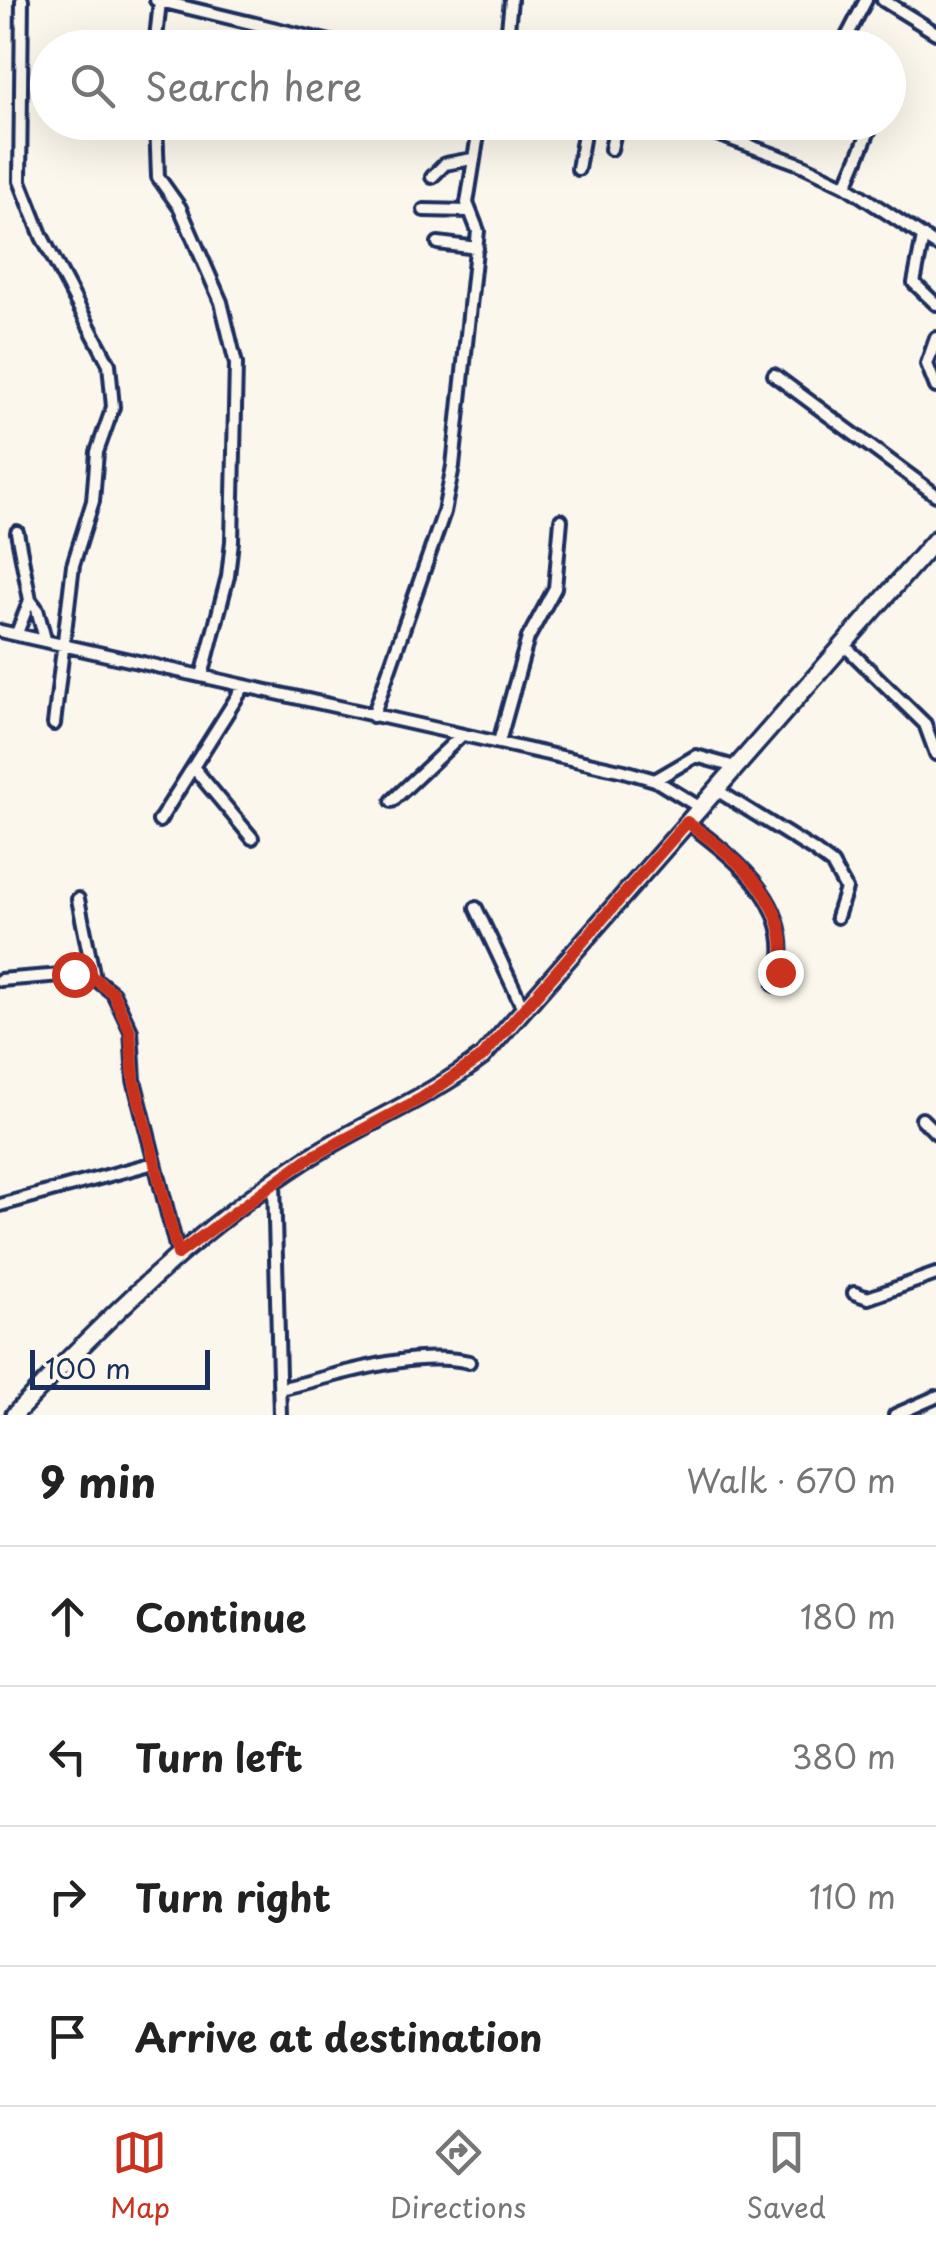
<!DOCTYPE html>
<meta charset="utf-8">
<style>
body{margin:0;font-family:"Playpen Sans",sans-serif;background:#f6f6f6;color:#222}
.scale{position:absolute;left:30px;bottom:25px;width:180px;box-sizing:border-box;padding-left:10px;border:5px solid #1b2f5e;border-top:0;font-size:28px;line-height:35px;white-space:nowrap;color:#1b2f5e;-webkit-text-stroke:8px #fbf7ec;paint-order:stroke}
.stop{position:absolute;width:30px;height:30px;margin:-22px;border:8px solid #c8321e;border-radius:50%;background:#fff}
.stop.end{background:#c8321e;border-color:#fff;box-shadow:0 2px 10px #0008}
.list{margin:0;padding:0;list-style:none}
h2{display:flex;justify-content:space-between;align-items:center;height:130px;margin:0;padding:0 40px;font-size:42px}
h2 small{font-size:32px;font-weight:400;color:#767676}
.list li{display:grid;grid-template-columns:65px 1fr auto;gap:30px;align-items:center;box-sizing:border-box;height:140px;padding:0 40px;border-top:2px solid #e0e0e0}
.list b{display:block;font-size:38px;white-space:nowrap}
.list em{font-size:32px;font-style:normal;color:#767676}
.icon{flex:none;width:55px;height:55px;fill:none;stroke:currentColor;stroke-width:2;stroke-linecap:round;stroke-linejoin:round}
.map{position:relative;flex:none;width:936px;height:1415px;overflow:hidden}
.search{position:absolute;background:#fff;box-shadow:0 10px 40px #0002;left:30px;right:30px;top:30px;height:110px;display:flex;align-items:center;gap:25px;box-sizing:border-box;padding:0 35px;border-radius:55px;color:#767676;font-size:38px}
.sheet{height:690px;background:#fff}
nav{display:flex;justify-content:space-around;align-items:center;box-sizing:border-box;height:140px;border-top:2px solid #e0e0e0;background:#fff;font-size:28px;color:#767676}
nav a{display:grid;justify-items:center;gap:5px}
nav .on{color:#c8321e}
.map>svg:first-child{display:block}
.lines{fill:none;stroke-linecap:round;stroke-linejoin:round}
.street-casing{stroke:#1b2f5e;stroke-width:18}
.secondary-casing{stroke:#1b2f5e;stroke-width:22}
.street{stroke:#fbf7ec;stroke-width:10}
.secondary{stroke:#fbf7ec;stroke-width:15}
.route{stroke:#c8321e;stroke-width:12}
</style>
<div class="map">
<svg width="936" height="1415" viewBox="0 0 936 1415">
<rect width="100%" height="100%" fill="#fbf7ec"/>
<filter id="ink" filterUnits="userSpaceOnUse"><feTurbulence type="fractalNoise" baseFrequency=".01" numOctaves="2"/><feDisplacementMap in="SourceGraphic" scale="20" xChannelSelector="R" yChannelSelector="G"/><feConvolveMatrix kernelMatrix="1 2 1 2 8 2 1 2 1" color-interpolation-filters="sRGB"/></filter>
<g filter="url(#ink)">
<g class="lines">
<g class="street-casing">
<path id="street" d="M22,0L20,181L42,237L109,364L113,407L97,452L93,501L73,565L54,724
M156,0L355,48
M883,0L936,33
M155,48L160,1
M506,48L511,0
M841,48L866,0
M156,122L158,177L180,208L221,302L236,364L232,541L228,576L202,676
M684,122L800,164L846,186L936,245
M611,149L617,122
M578,169L586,122
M432,177L445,164L472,159
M846,186L869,131
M424,210L469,211
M923,237L914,283L936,304
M438,243L477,248
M936,338L927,364L936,387
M774,375L936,495
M17,532L30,600L37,609L45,639
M0,631L624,771L655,780L699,807
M17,633L30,600
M843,644L925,724L936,754
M373,716L444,512L453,466L478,231L467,203L480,122
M499,742L528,638L555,588L561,520
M193,767L252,838
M655,780L696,756L735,767
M715,789L813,850L832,864L846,889L837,917
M392,801L462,735
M159,821L244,686
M687,822C740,862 802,910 775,985
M78,899L94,978
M476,908L524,1010
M0,980L74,974L94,978L113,993L131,1031L134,1080L178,1254
M922,1119L936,1133
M274,1181L280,1415
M0,1205L154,1163
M854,1293L868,1298L936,1274
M279,1389C338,1376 409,1349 469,1362
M895,1415L936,1397"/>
</g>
<g class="secondary-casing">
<path id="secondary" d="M14,1415C104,1321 195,1231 305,1160C363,1123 427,1099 482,1057L936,539"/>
</g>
<use href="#street" class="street"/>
<use href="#secondary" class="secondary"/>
</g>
</g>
<g class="lines" filter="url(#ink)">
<path class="route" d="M74,974L94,978L113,993L130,1031L134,1080L178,1254L306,1160L422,1098L482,1057L687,822C736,858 796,903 780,972"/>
</g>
</svg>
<div class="scale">100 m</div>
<div class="stop" style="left:74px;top:974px"></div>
<div class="stop end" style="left:780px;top:972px"></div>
<div class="search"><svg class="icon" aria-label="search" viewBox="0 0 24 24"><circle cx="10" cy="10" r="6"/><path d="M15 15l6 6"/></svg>Search here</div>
</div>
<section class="sheet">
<h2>9 min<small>Walk · 670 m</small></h2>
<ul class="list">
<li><svg class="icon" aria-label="ahead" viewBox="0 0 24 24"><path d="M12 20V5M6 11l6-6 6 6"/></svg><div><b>Continue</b></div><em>180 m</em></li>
<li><svg class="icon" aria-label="left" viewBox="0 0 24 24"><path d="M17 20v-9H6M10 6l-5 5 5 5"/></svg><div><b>Turn left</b></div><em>380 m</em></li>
<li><svg class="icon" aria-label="right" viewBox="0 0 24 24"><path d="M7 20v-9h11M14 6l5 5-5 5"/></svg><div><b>Turn right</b></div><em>110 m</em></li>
<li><svg class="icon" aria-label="arrive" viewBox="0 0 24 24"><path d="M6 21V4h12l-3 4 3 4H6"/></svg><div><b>Arrive at destination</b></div></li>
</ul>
</section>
<nav>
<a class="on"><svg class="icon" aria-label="map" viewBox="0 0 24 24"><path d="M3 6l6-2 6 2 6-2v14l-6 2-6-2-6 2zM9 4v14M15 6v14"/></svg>Map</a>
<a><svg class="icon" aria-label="directions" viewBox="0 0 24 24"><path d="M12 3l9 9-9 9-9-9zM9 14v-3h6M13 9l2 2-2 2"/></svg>Directions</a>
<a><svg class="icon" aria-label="saved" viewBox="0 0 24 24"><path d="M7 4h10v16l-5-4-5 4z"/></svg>Saved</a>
</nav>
